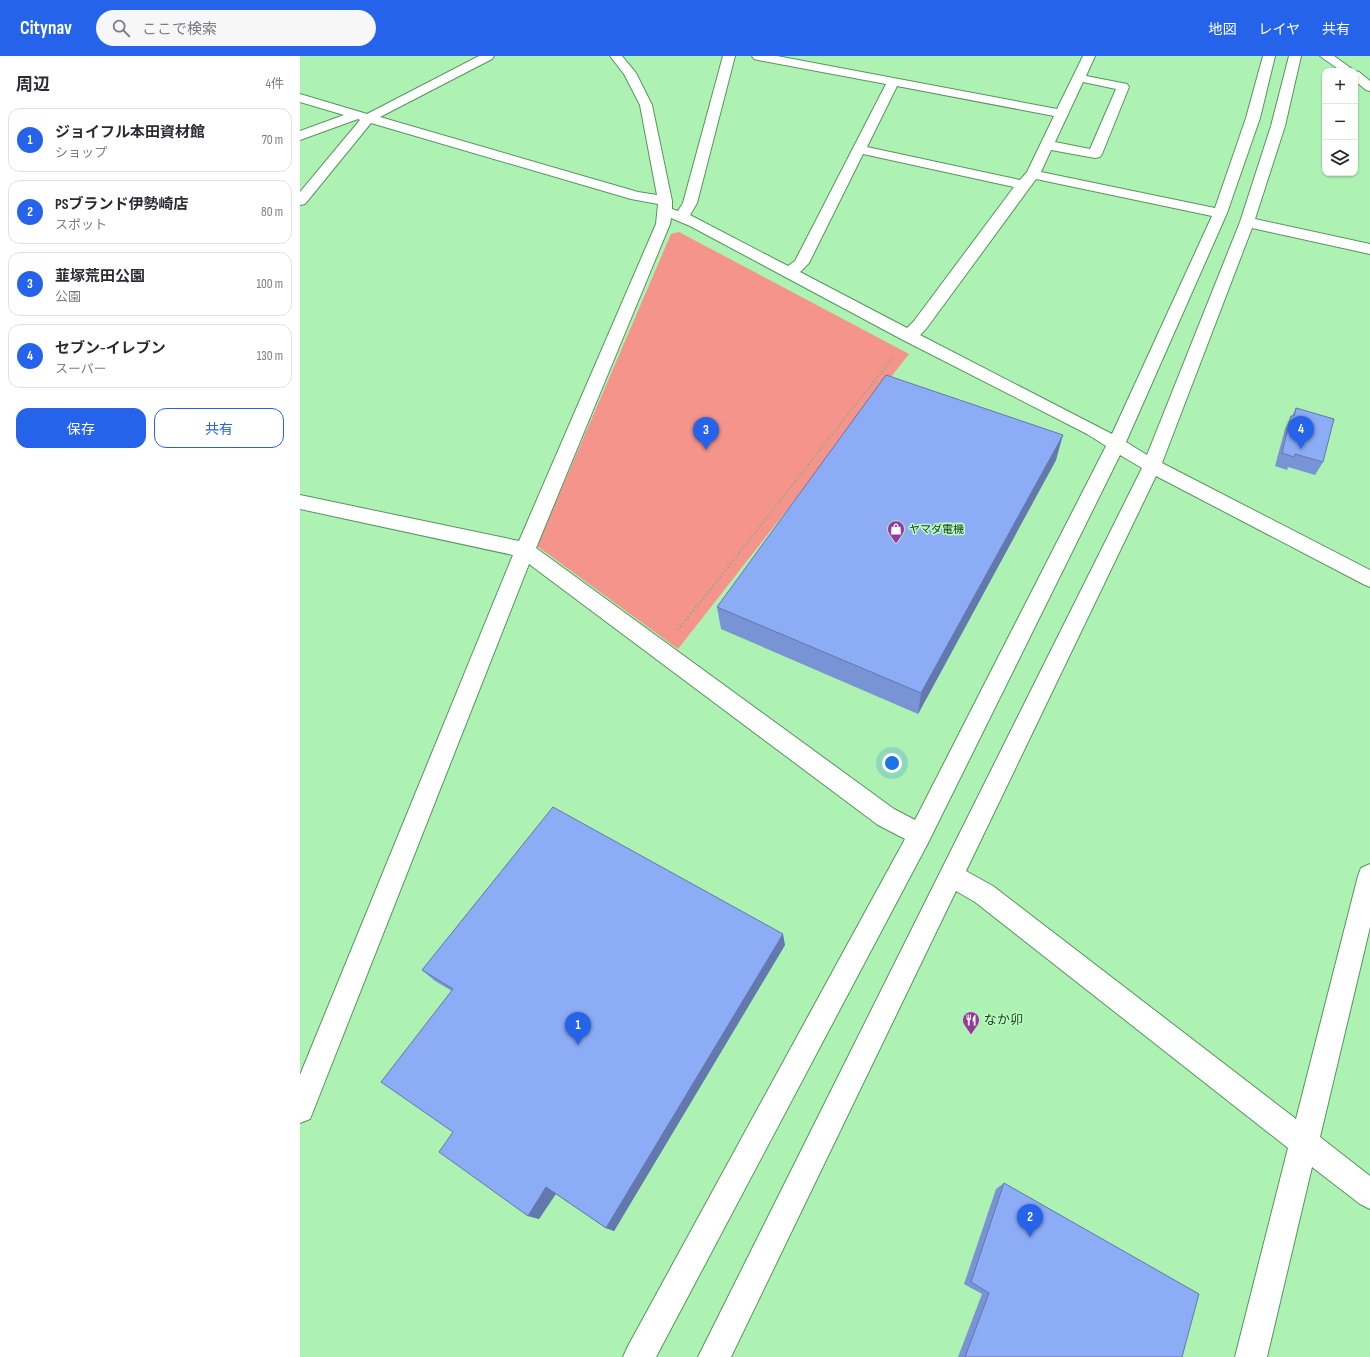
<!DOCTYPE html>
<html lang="ja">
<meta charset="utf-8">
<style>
body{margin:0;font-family:"Sofia Sans Condensed","Noto Sans JP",sans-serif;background:#f7f7f7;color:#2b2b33}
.controls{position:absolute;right:12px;top:12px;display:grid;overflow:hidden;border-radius:8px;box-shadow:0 1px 3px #0004}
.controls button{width:36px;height:36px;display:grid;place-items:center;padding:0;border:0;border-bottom:1px solid #e1e1e2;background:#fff;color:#2b2b33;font:20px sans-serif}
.you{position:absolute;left:592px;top:707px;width:14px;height:14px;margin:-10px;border:3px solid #fff;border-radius:50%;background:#1a73e8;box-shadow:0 0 0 6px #1a73e833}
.badge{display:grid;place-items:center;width:26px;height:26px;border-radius:50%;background:#2563eb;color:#fff;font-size:13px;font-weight:700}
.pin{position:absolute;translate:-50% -33px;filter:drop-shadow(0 1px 2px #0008)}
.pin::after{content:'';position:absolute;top:21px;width:14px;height:12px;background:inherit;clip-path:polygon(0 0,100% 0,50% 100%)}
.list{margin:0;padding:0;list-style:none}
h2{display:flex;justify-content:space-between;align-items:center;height:52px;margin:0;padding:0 16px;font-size:17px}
h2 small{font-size:13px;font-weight:400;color:#7c7c81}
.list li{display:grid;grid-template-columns:26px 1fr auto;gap:12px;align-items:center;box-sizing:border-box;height:64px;margin:0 8px 8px;padding:0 8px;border:1px solid #e1e1e2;border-radius:12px}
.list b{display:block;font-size:15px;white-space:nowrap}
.list p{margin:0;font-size:13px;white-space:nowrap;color:#7c7c81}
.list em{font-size:13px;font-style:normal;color:#7c7c81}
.actions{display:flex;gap:8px;padding:12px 16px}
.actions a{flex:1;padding:9px 0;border:1px solid #2563eb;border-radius:12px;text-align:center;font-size:14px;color:#2563eb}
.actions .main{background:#2563eb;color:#fff}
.icon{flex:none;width:22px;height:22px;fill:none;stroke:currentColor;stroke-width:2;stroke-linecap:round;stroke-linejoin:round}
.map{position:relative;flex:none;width:1070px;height:1301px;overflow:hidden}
header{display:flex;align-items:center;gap:24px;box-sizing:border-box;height:56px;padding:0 20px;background:#2563eb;color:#fff}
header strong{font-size:19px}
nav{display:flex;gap:22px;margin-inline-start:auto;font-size:14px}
.search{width:280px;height:36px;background:#f7f7f7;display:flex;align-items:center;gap:10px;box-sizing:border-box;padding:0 14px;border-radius:22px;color:#7c7c81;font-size:15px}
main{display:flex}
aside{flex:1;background:#fff}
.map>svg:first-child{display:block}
.green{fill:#f5948a}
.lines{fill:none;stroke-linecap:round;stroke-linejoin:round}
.minor-casing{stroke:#55965c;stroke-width:2}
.path-far1{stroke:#7ab07f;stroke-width:2;stroke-dasharray:1 2.5;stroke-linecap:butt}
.path{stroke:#7ab07f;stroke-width:2.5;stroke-dasharray:1 3;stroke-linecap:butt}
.minor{fill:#fff;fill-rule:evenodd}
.wall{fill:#7994d4}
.shaded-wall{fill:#6378ac}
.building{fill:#8dacf6;stroke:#6378ac}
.labels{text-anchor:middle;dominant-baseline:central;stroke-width:3;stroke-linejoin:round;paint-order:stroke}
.poi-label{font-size:11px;fill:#223d24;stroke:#baffc0;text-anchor:start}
.near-poi-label{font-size:13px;fill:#223d24;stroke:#baffc0;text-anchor:start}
</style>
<header>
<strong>Citynav</strong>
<div class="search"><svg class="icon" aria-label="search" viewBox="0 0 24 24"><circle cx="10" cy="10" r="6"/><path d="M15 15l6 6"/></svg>ここで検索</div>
<nav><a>地図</a><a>レイヤ</a><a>共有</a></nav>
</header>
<main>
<aside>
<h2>周辺<small>4件</small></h2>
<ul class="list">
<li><span class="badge">1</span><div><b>ジョイフル本田資材館</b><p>ショップ</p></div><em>70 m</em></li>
<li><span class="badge">2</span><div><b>PSブランド伊勢崎店</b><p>スポット</p></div><em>80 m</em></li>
<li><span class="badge">3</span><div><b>韮塚荒田公園</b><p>公園</p></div><em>100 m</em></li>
<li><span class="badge">4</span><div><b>セブン-イレブン</b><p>スーパー</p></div><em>130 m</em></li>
</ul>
<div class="actions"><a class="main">保存</a><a>共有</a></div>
</aside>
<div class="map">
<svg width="1070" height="1301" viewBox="0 0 1070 1301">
<rect width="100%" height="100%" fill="#adf2b3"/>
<path class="green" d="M379,176L609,298L378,593L237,490L371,178Z"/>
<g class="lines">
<g class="minor-casing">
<path id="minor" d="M179,0H194L192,3L80,61L338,136L357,139L340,49L324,18L310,0H322L336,17L352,49L372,145V153L378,155L383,147L423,0H435L397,147L390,159L488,210L495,205L586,28L458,4L454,3L452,0H477L757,53L783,0H795L786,20L827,28L829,31L802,98L800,101L795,102L751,94L741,116L915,152L946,62L963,0H975L960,62L927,157L826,386L847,399L940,166L971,70L989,0H1001L985,70L955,163L1070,188V198L952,172L862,407L1070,514V531L1063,528L856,420L666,815L693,830L996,1063L1058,820L1061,812L1070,808V871L1020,1081L1070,1120V1153L1060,1148L1012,1111L967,1301H935L988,1092L675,846L656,835L431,1301H398L842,412L820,399L628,787L356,1301H323L328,1290L605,783L578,769L229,508L14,1053L10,1063L0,1067V1019L213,499L0,453V439L219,485L356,168L358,148L331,143L71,67L5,148L0,149V136L60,64L58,63L0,84V75L44,59L0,46V38L67,58ZM783,26L816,33L790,93L755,86ZM597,30L754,60L727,116L720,124L567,91ZM563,98L714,131L614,265L607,272L500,216L509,207ZM736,123L912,160L812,378L620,279L626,273ZM371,162L390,170L603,284L787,378L806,390L615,764L594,753L236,492L370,168Z
M1020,0H1034L1055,15H1041Z
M1055,15L1059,16L1070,25V35L1066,34L1055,25Z"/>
</g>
<path class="path-far1" d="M439,497L594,300"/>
<path class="path" d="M378,574L440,496"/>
<use href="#minor" class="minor"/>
</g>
<path class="wall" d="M996,352L1023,406L1015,419L988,411L987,414L975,410L985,373L991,360H992Z
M756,404L618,658L421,573L417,551Z
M485,889L314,1175L306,1172L256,1138L239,1163L228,1160L153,1076L152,935L135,925L122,914Z
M704,1127L882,1301H658L682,1238L664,1228L696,1133Z"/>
<path class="shaded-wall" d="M763,379L756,404L618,658L621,637Z
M483,878L485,889L314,1175L306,1172Z
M246,1131L257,1136L239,1163L228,1160Z"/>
<path class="building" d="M586,319L763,379L621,637L417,551Z
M996,352L1034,363L1023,406L995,398L994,401L982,397L991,360H994Z
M253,751L483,878L306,1172L246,1131L228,1160L139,1096L153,1076L81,1026L153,933L122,914Z
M704,1127L899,1238L882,1301H665L689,1237L671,1226Z"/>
<defs>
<g id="shop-pin" transform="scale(0.9)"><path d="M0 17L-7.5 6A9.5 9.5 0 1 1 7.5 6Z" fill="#9a379d" stroke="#baffc0"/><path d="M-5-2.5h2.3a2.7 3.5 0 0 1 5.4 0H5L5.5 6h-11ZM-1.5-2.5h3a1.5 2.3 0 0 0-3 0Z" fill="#fff"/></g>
<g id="restaurant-pin" transform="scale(0.9)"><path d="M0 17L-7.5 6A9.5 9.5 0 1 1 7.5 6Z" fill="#9a379d" stroke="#baffc0"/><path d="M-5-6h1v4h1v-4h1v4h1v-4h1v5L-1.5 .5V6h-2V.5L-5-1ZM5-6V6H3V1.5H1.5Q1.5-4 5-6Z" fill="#fff"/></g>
</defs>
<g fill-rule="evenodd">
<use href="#shop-pin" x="596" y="473"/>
<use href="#restaurant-pin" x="671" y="964"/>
</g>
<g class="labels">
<g class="poi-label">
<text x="609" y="473">ヤマダ電機</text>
</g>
<g class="near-poi-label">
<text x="684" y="964">なか卯</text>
</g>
</g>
</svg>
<div class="controls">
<button>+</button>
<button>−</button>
<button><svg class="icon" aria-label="layers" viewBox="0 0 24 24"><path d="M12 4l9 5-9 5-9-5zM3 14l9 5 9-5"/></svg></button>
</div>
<div class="you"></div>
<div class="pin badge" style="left:278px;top:989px">1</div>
<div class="pin badge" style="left:730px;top:1181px">2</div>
<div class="pin badge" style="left:406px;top:394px">3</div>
<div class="pin badge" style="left:1001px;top:393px">4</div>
</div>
</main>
